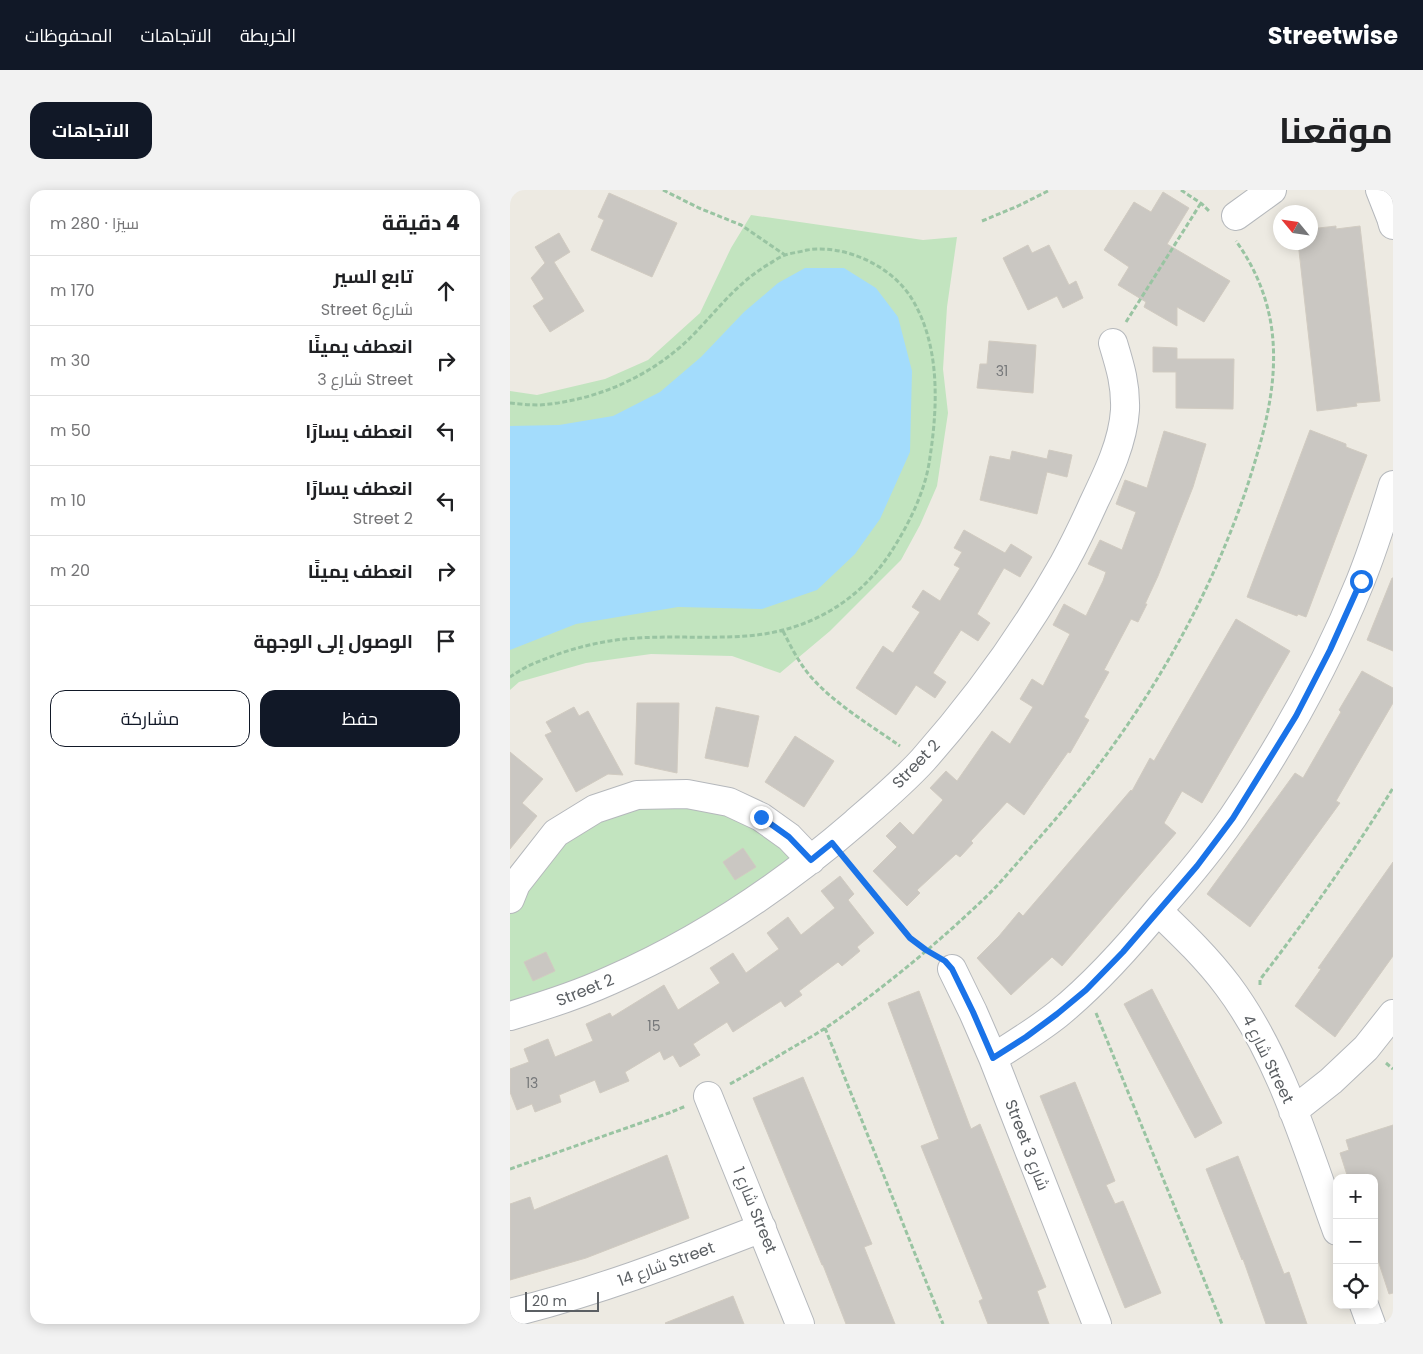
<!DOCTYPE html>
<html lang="ar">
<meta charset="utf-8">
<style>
body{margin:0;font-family:Poppins,Cairo,sans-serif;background:#f2f2f2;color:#202124;direction:rtl}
.controls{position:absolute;right:15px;bottom:15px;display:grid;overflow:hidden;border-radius:10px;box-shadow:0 2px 12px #0003}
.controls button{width:45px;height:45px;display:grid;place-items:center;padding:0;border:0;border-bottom:1px solid #e0e0e0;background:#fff;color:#202124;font:25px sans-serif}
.compass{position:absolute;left:763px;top:15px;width:45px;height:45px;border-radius:50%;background:#fff;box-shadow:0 2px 12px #0003;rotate:299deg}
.scale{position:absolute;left:15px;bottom:12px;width:74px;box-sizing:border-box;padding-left:5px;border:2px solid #5b5f63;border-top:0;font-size:14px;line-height:18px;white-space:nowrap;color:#5b5f63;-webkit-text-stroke:4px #fff;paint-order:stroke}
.stop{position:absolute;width:15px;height:15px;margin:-11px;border:4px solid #1a73e8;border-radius:50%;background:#fff}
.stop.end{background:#1a73e8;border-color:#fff;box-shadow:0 1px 5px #0008}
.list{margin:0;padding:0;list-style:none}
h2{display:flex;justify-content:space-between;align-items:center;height:65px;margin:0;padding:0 20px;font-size:21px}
h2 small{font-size:16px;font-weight:400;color:#757577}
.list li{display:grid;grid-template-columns:32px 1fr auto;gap:15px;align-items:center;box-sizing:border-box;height:70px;padding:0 20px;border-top:1px solid #e0e0e0}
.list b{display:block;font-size:19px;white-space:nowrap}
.list p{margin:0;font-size:16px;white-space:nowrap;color:#757577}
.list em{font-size:16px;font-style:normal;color:#757577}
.actions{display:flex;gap:10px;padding:15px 20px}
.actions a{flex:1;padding:11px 0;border:1px solid #111827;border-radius:15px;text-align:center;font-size:18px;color:#111827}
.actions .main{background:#111827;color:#fff}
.icon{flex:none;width:28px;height:28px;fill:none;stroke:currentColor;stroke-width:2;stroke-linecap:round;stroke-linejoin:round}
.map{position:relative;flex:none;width:883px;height:1134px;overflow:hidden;direction:ltr;border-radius:15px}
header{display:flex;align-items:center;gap:30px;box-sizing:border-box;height:70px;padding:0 25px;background:#111827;color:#fff}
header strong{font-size:24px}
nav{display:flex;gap:28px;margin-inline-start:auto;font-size:18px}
.intro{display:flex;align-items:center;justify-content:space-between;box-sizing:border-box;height:120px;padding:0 30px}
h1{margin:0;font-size:35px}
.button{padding:12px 22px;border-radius:15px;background:#111827;color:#fff;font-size:18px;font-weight:700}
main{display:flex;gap:30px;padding:0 30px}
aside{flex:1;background:#fff;border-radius:15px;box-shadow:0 2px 12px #0003}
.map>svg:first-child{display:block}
.green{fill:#c2e4bf}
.water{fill:#a3dcfc}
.building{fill:#cac7c2;stroke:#d1cbc1}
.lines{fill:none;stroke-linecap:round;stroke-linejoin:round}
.street-casing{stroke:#b5b8bc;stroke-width:30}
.path{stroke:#99c4a2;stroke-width:3;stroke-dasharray:5 2.5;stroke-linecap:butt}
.street{stroke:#fff;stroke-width:28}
.route{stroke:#1a73e8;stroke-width:6}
.labels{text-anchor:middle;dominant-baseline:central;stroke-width:5;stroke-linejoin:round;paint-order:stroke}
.number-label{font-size:14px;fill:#77797b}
.street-label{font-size:16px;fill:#5b5f63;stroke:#fff}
</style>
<header>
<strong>Streetwise</strong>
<nav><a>الخريطة</a><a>الاتجاهات</a><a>المحفوظات</a></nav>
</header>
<div class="intro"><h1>موقعنا</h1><a class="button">الاتجاهات</a></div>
<main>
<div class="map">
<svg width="883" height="1134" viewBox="0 0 883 1134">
<rect width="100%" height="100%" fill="#edeae2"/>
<path class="green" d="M241,25L413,50L447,47L437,117L433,179L438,223L427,296L410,335L391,370L320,441L270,483L222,466L141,464L76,473L9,492L0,500V201L27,205L95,189L138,170L190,123L221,58Z
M219,612L301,670L246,710L0,826V709L85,619Z"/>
<path class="water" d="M295,78H334L366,98L388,127L402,181L400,262L370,329L345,364L307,400L252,419L168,417L66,434L0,460V236L49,235L103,226L150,202L191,167L234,122L268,93Z"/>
<path class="building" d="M653,2L679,18L657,54L720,91L694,132L667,117V136L634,117L636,112L608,95L619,77L594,60L624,12L641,22Z
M99,3L167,33L142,87L81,60L94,30L88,27Z
M826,36V39L850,36L870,211L846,213L847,216L807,221L788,52H800V39Z
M49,43L60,62L44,72L74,121L40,142L23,116L34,109L21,88L35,73L25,57Z
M518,55L522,63L539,55L559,95L566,91L573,108L553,118L547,106L518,120L493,68Z
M479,151L526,155L523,203L467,198L470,174H477Z
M643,157L667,158V169H724L723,219L666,218V182H643Z
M800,240L836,254V257L857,265L796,427L788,424L787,426L737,407Z
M654,241L696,254L683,297L648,386L635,414H637L628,432L621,429L594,480L599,482L574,527L579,530L560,563L558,562L514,625L497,612L461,651L463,653L450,667L446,664L407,700L410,703L397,716L363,681L387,657L376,646L390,632L403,645L433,610L420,598L436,581L447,591L482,541L500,554L523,517L510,509L522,489L533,496L560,444L543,435L554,414L576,426L593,391L596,382L578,374L590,350L612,360L626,322L606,314L615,290L637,298Z
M539,260L562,265L557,287L537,282L527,324L470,310L480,266L500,270L502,261L537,269Z
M454,340L495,363L501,354L522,367L510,387L494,378L467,424L480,433L468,451L451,440L423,483L436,492L425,508L406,495L386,525L346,498L373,456L383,463L410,422L402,417L413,400L430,411L450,378L444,375L452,362L444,358Z
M882,388H883V461L857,450Z
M726,429L780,461L692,613L672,601L654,633L666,643L552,776L542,767L501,805L467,768L489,746L509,722L513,726L621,600L622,601L640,568L644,571Z
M852,481L883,498V513L826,611L830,613L740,737L697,704L785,583L793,588L831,522L829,520Z
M127,513H169L167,583L125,574Z
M64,517L69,526L78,521L113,585L98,584L66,602L35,545L42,542L36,532Z
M206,517L249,526L238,577L195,568Z
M285,546L324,571L294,617L255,592Z
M0,562L33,589L12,613L27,626L0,659Z
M233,658L246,677L225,690L213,672Z
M883,672V766L825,847L785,816L811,779L808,778Z
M330,686L344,704L338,710L364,743L347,757L350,761L332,776L328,772L289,801L292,805L275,817L271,811L223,842L217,832L183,854L190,865L170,877L163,865L154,870L150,861L115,882L119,891L90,903L85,890L49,905L51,912L25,922L22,914L7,920L0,902V879L19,872L14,859L38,849L45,867L83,851L76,834L100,823L102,827L154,795L168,820L210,793L200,778L223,763L236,783L269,759L257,743L278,727L291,745L325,718L311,701Z
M36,762L45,781L23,791L14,772Z
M642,799L712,933L685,948L614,814Z
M409,801L461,939L470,934L536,1097L527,1101L539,1134H478L469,1111L473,1109L411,956L429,949L378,813Z
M293,887L362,1054L354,1057L385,1134H336L313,1075H312L243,908Z
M565,892L605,991L596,995L605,1014L613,1011L651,1103L615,1118L530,906Z
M883,935V1103L879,1104L864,1058V988H838L830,963L839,960L836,950Z
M157,965L179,1028L76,1068L0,1090V1014L20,1007L24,1020Z
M728,966L774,1084L779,1082L797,1134H756L733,1069L732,1070L696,979Z
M223,1106L234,1134H156L155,1133Z"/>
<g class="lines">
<g class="street-casing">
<path id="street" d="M870,0L881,28L883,35
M726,26L762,0
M0,709L6,694L46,643L85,619L127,605L177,604L219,612L251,627L279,647L301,670
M648,721C673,745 697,768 718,796C771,867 797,959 827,1041
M442,779L463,822L483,868L587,1134
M0,826C34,816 68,805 101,790C190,751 271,697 345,633C368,613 392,593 413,570C467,509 514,444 554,373C565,353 575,332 584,312C598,283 613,252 615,220C616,195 610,176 603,153
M483,868C505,854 528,840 548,824C586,793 619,756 650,718C676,689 701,659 723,627C773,553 817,474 850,392C863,360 873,328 883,295
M198,906L290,1134
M783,921L821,891L856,858L883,824
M854,1115L861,1134
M0,1123C87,1102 169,1070 252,1038"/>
</g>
<path class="path" d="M153,0L189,18L231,35L275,65
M671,0L692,14L700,22
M472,31L508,16L540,0
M616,132L691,13
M0,213C9,214 19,215 29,215C86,211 143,186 184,144C208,119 228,92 259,74C264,71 269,67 275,65C281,63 290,62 297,60C335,54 382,76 402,109C430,155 428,215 420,267C416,300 399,334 381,362C348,413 296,442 236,446C196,449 155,445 115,449C84,452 53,461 25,473C16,476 8,482 0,487
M273,441C281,457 289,473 301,487C325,514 360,535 390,556
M338,673L400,748L417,761
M750,795V790L752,787C799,726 843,663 883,598
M586,823L712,1134
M315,838L433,1134
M876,873L883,879
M220,894C240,883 260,871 280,859C292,852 305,845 317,837C374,798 428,753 478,705C493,690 507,673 521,657C616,552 692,431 737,297C754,244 770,190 761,134C756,104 744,76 726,51
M0,979L159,923L176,916"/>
<use href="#street" class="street"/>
</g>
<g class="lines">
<path class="route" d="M251,627L279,647L301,670L322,653L400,748L416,760L435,771L442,779L463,822L483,868L516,847L547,824L576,800L613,762L687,676L723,628L786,526L820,460L851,391"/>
</g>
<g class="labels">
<g class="number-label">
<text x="492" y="181">31</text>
<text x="144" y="836">15</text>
<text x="22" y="893">13</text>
</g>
<g class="street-label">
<text transform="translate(406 574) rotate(-46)">Street 2</text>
<text transform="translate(75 800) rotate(-22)">Street 2</text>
<text transform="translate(758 869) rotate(64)">شارع 4 Street</text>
<text transform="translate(517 955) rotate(69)">Street شارع 3</text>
<text transform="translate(245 1020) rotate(68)">شارع 1 Street</text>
<text transform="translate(156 1074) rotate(-20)">شارع 14 Street</text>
</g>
</g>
</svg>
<div class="controls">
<button>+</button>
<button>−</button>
<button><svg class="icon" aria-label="locate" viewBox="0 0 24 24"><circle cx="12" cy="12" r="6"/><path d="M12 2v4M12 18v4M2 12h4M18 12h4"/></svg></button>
</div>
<svg class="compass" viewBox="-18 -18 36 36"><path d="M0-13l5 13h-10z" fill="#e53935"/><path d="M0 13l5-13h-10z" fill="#757577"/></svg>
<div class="scale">20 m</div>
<div class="stop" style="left:851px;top:391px"></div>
<div class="stop end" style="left:251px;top:627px"></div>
</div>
<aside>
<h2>4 دقيقة<small>سيرًا · 280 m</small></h2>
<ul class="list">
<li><svg class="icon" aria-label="ahead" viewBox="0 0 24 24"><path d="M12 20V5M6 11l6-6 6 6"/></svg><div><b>تابع السير</b><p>شارع6 Street</p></div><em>170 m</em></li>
<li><svg class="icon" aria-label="right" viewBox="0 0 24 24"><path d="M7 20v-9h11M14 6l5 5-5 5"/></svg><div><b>انعطف يمينًا</b><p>Street شارع 3</p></div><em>30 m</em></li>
<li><svg class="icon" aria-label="left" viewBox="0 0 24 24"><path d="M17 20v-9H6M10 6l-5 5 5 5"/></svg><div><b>انعطف يسارًا</b></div><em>50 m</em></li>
<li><svg class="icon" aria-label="left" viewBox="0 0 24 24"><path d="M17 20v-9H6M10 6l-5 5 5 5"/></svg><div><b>انعطف يسارًا</b><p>Street 2</p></div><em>10 m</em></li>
<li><svg class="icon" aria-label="right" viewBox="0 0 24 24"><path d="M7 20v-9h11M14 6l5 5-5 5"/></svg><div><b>انعطف يمينًا</b></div><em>20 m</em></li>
<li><svg class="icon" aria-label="arrive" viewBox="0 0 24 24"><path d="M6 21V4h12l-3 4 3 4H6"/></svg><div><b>الوصول إلى الوجهة</b></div></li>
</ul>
<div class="actions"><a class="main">حفظ</a><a>مشاركة</a></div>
</aside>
</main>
